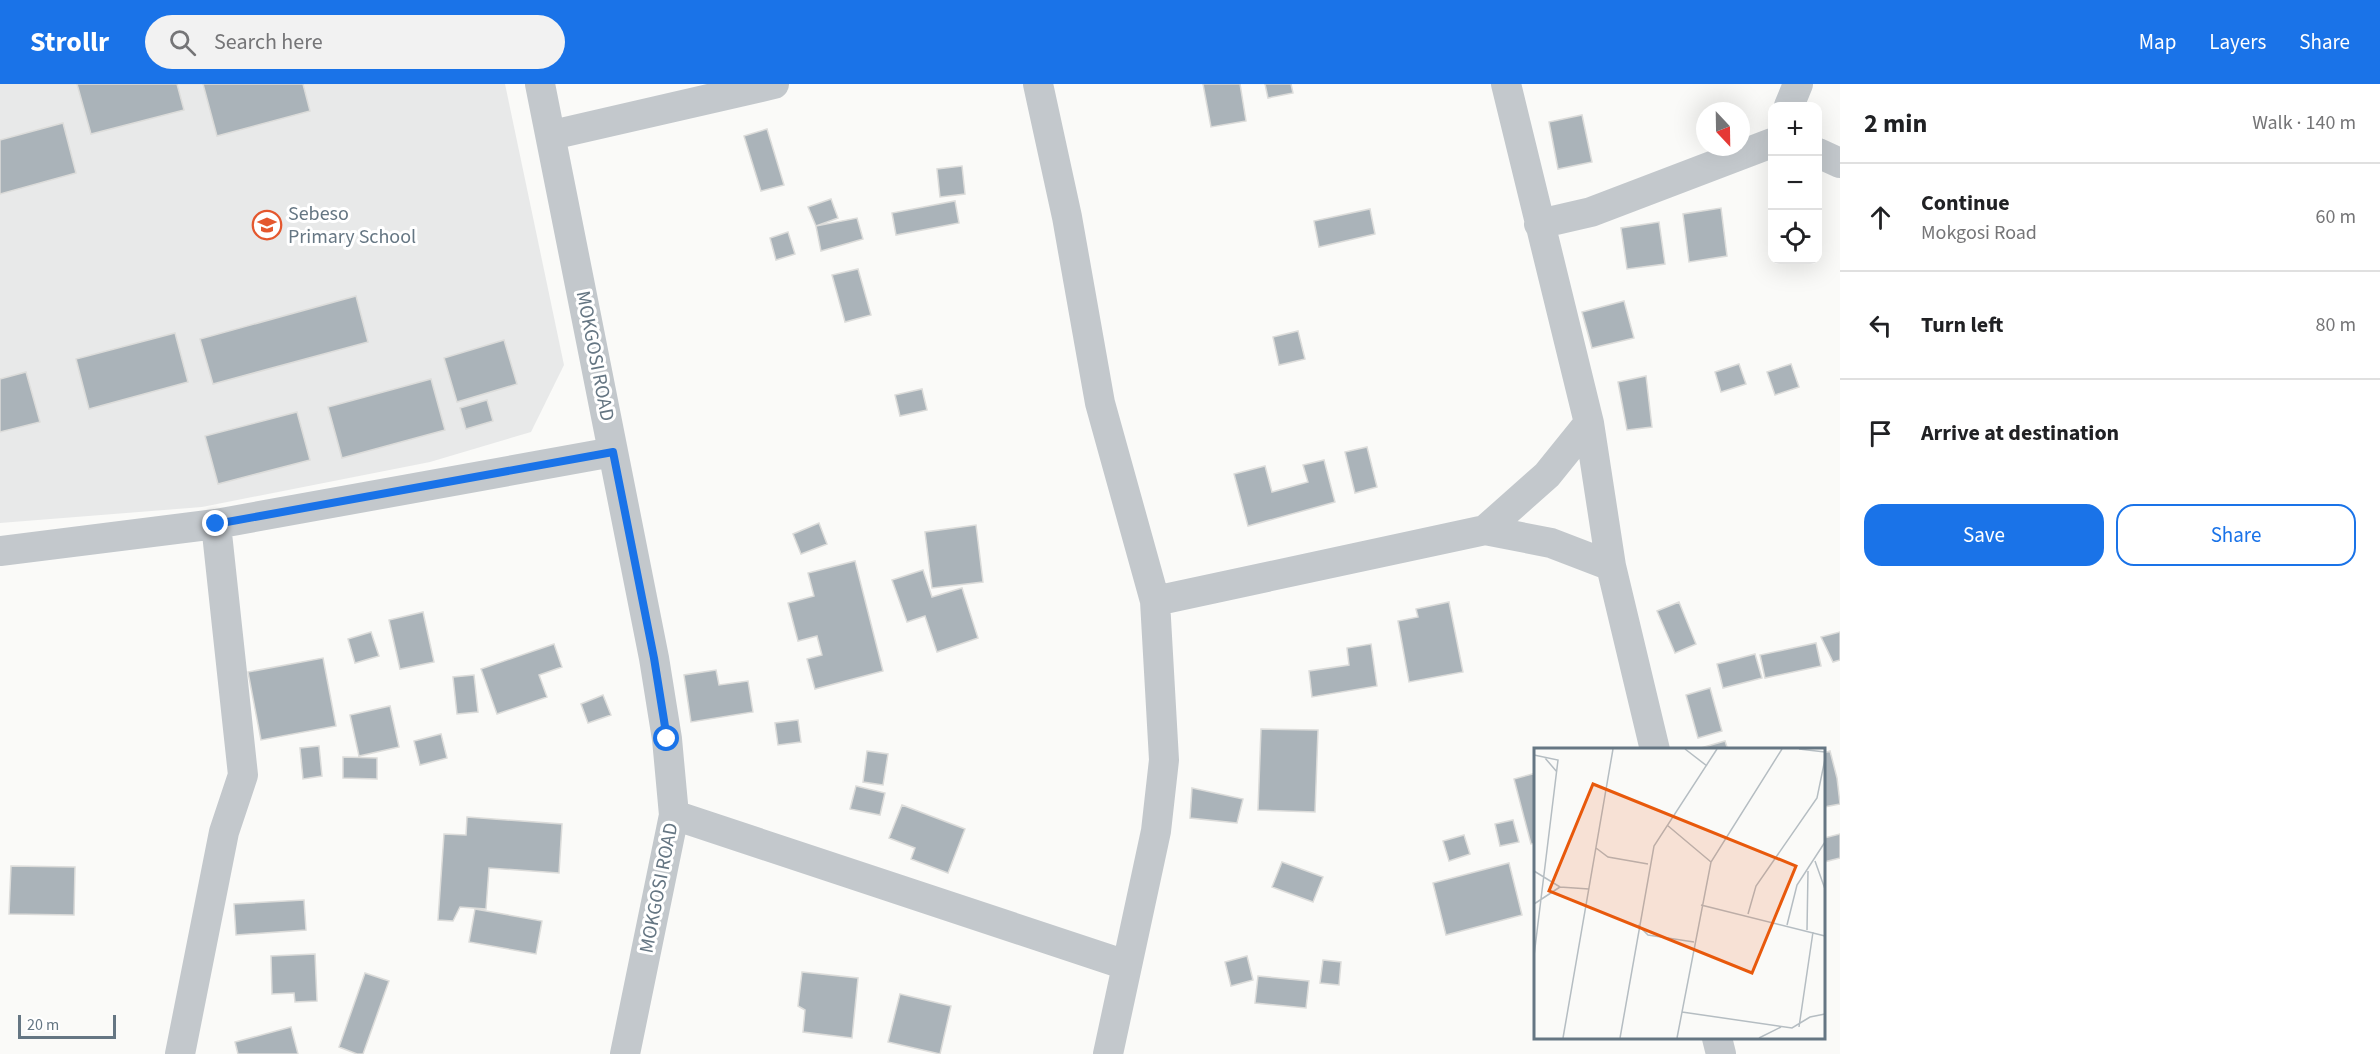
<!DOCTYPE html>
<meta charset="utf-8">
<style>
body{margin:0;font-family:"Source Sans 3",sans-serif;background:#f2f2f2;color:#202124}
.controls{position:absolute;right:18px;top:18px;display:grid;overflow:hidden;border-radius:12px;box-shadow:0 6px 24px #0002}
.controls button{width:54px;height:54px;display:grid;place-items:center;padding:0;border:0;border-bottom:2px solid #e0e0e0;background:#fff;color:#202124;font:30px sans-serif}
.compass{position:absolute;left:1696px;top:18px;width:54px;height:54px;border-radius:50%;background:#fff;box-shadow:0 6px 24px #0002;rotate:158deg}
.scale{position:absolute;left:18px;bottom:15px;width:98px;box-sizing:border-box;padding-left:6px;border:3px solid #657683;border-top:0;font-size:16px;line-height:21px;white-space:nowrap;color:#657683;-webkit-text-stroke:4px #fff;paint-order:stroke}
.stop{position:absolute;width:18px;height:18px;margin:-14px;border:4px solid #1a73e8;border-radius:50%;background:#fff}
.stop.end{background:#1a73e8;border-color:#fff;box-shadow:0 2px 6px #0008}
.list{margin:0;padding:0;list-style:none}
h2{display:flex;justify-content:space-between;align-items:center;height:78px;margin:0;padding:0 24px;font-size:26px}
h2 small{font-size:20px;font-weight:400;color:#757577}
.list li{display:grid;grid-template-columns:39px 1fr auto;gap:18px;align-items:center;box-sizing:border-box;height:108px;padding:0 24px;border-top:2px solid #e0e0e0}
.list b{display:block;font-size:22px;white-space:nowrap}
.list p{margin:0;font-size:20px;white-space:nowrap;color:#757577}
.list em{font-size:20px;font-style:normal;color:#757577}
.actions{display:flex;gap:12px;padding:18px 24px}
.actions a{flex:1;padding:14px 0;border:2px solid #1a73e8;border-radius:18px;text-align:center;font-size:21px;color:#1a73e8}
.actions .main{background:#1a73e8;color:#fff}
.icon{flex:none;width:33px;height:33px;fill:none;stroke:currentColor;stroke-width:2;stroke-linecap:round;stroke-linejoin:round}
.map{position:relative;flex:none;width:1840px;height:970px;overflow:hidden}
header{display:flex;align-items:center;gap:36px;box-sizing:border-box;height:84px;padding:0 30px;background:#1a73e8;color:#fff}
header strong{font-size:28px}
nav{display:flex;gap:33px;margin-inline-start:auto;font-size:21px}
.search{width:420px;height:54px;background:#f2f2f2;display:flex;align-items:center;gap:15px;box-sizing:border-box;padding:0 21px;border-radius:33px;color:#757577;font-size:22px}
main{display:flex}
aside{flex:1;background:#fff}
.map>svg:first-child{display:block}
.built{fill:#e8e9e9}
.building{fill:#aab3b9;stroke:#dcdcda;stroke-width:1.5}
.lines{fill:none;stroke-linecap:round;stroke-linejoin:round}
.street{stroke:#c3c8cc;stroke-width:30}
.route{stroke:#1a73e8;stroke-width:8}
.labels{text-anchor:middle;dominant-baseline:central;stroke-width:6;stroke-linejoin:round;paint-order:stroke}
.poi-label{font-size:20px;fill:#657683;stroke:#fff;text-anchor:start}
.street-label{font-size:20px;fill:#657683;stroke:#fff}
.inset-road{fill:none;stroke:#b5bdc2;stroke-width:1.5}
.view{fill:#e8590c;fill-opacity:0.15;stroke:#e8590c;stroke-width:3}
.inset-edge{fill:none;stroke:#657683;stroke-width:3}
</style>
<header>
<strong>Strollr</strong>
<div class="search"><svg class="icon" aria-label="search" viewBox="0 0 24 24"><circle cx="10" cy="10" r="6"/><path d="M15 15l6 6"/></svg>Search here</div>
<nav><a>Map</a><a>Layers</a><a>Share</a></nav>
</header>
<main>
<div class="map">
<svg width="1840" height="970" viewBox="0 0 1840 970">
<rect width="100%" height="100%" fill="#fafaf8"/>
<path class="built" d="M0,0H505L564,281L531,348L430,378L202,423L0,439Z"/>
<path class="building" d="M77,0H177L184,26L91,50Z
M203,0H303L310,27L217,52Z
M1203,0H1240L1246,37L1211,43Z
M1265,0H1291L1293,9L1268,14Z
M1582,31L1592,78L1558,85L1549,38Z
M63,39L76,89L0,110V56Z
M767,45L784,101L761,107L744,52Z
M962,82L965,110L940,113L937,85Z
M831,115L838,134L816,142L808,123Z
M955,117L959,139L896,151L892,129Z
M1721,124L1727,172L1689,178L1683,130Z
M1370,125L1375,150L1319,163L1314,137Z
M857,134L863,155L821,167L816,142Z
M1659,138L1665,180L1627,185L1621,144Z
M788,148L795,170L776,176L770,154Z
M858,185L871,231L845,238L832,191Z
M356,212L368,258L213,300L200,255Z
M1624,217L1634,254L1592,264L1582,228Z
M1298,247L1305,275L1279,281L1273,253Z
M175,249L188,298L89,325L76,275Z
M504,256L517,300L457,318L444,274Z
M1739,280L1746,300L1721,308L1715,288Z
M1791,280L1799,303L1775,311L1767,288Z
M26,288L40,338L0,348V295Z
M1646,292L1652,343L1627,346L1618,298Z
M431,295L445,346L342,374L328,323Z
M922,305L927,326L900,332L895,311Z
M487,316L493,337L466,345L460,324Z
M297,328L310,376L218,400L205,352Z
M1367,363L1377,403L1355,409L1345,368Z
M1324,376L1335,418L1248,442L1234,390L1265,382L1272,408L1308,398L1303,381Z
M819,439L827,460L801,470L793,450Z
M976,441L983,498L932,504L925,448Z
M855,477L883,587L815,605L807,575L822,571L817,552L798,557L788,519L814,512L808,489Z
M923,486L932,513L962,504L978,554L937,568L925,532L907,538L892,496Z
M1449,518L1463,588L1409,598L1398,537L1418,533L1416,525Z
M1679,518L1696,560L1675,569L1657,527Z
M423,528L434,578L400,585L389,536Z
M371,548L379,572L355,579L348,555Z
M1840,548V576L1833,578L1821,553Z
M1816,559L1821,582L1765,594L1760,571Z
M554,560L562,583L539,591L547,613L497,630L481,585Z
M1371,560L1377,602L1312,613L1309,587L1349,581L1347,564Z
M1755,570L1762,594L1723,604L1717,580Z
M323,574L336,642L261,656L248,588Z
M716,586L719,601L748,597L753,628L691,638L684,591Z
M474,591L478,628L457,630L453,593Z
M1710,604L1722,647L1698,654L1686,611Z
M603,611L611,631L588,639L581,620Z
M390,622L399,663L359,672L350,631Z
M798,636L801,658L778,661L775,639Z
M1261,645L1318,646L1315,728L1258,726Z
M441,650L447,674L420,681L414,657Z
M1725,657L1728,666H1697V665Z
M319,662L322,692L303,695L300,664Z
M867,667L888,670L883,701L863,698Z
M1830,667L1837,694L1840,720L1824,723V669Z
M343,673L377,674V695L343,694Z
M1536,689V759L1531,760L1514,695Z
M856,702L885,709L880,731L850,725Z
M1192,704L1243,715L1237,739L1190,734Z
M902,721L965,745L948,789L911,775L915,764L889,754Z
M467,733L562,740L559,789L489,784L486,825L460,823L453,837L438,836L444,750L466,751Z
M1513,736L1519,758L1500,762L1495,740Z
M1840,750V774L1824,778V754Z
M1464,751L1470,770L1449,777L1443,757Z
M1282,778L1323,793L1313,818L1272,803Z
M1509,779L1522,831L1446,851L1433,799Z
M11,782L75,783L74,831L9,830Z
M304,816L306,846L236,851L234,820Z
M475,825L542,837L536,870L469,858Z
M315,870L317,917L295,918L294,909L272,910L271,872Z
M1247,872L1253,896L1231,902L1225,878Z
M1323,876L1341,878L1339,901L1320,899Z
M802,888L858,894L852,954L803,948L805,926L798,922Z
M365,889L389,897L363,970H357L339,963Z
M1258,892L1309,897L1306,924L1255,919Z
M900,910L951,922L940,970L888,958Z
M291,943L298,970H238L235,958Z"/>
<g class="lines">
<path class="street" d="M540,0L654,574L667,655L674,731L625,970
M1038,0L1067,133L1100,319L1155,517L1164,676L1156,747L1108,970
M1506,0L1589,339L1611,482L1655,666
M1789,22L1798,0
M552,51L774,0
M1818,69L1840,79
M1539,140L1591,128L1772,59
M1485,446L1547,391L1589,339
M0,467L216,440L613,368
M1155,517L1485,446L1551,459L1611,482
M674,731L1126,881
M1717,954L1721,970
M180,970L224,748L243,691L216,440"/>
</g>
<g class="lines">
<path class="route" d="M216,440L613,368L654,574L667,655"/>
</g>
<defs>
<g id="school-ring" transform="scale(1.5)"><circle r="9.5" fill="#fff" stroke="#e4572e" stroke-width="1.5"/><path d="M0-5L7-2L0 1L-7-2ZM-4 1L0 2.5L4 1V4Q0 6-4 4Z" fill="#e4572e"/></g>
</defs>
<g fill-rule="evenodd">
<use href="#school-ring" x="267" y="141"/>
</g>
<g class="labels">
<g class="poi-label">
<text x="288" y="130">Sebeso<tspan x="288" dy="23">Primary School</tspan></text>
</g>
<g class="street-label">
<text transform="translate(595 272) rotate(79)">MOKGOSI ROAD</text>
<text transform="translate(659 804) rotate(-79)">MOKGOSI ROAD</text>
</g>
</g>
<g transform="translate(1534 664)">
<rect width="291" height="291" fill="#fafaf8"/>
<path class="inset-road" d="M151,1L173,18M265,1L291,4M0,7L24,12L0,208M11,10L23,24M133,77L177,114M62,100L74,109L114,116M281,113L291,141M0,123L26,139L55,141M0,156L26,139M167,157L291,188M214,166L222,138L283,50L291,11M104,177L114,187L160,194M253,177L263,137L291,94M273,182L274,123M148,264L258,280L276,269L291,266M265,279L279,184M29,290L79,1M86,290L120,98L183,1M143,290L177,114L248,1M225,290L247,279"/>
<path class="view" d="M59,36L262,118L218,225L15,143Z"/>
<rect width="291" height="291" class="inset-edge"/>
</g>
</svg>
<div class="controls">
<button>+</button>
<button>−</button>
<button><svg class="icon" aria-label="locate" viewBox="0 0 24 24"><circle cx="12" cy="12" r="6"/><path d="M12 2v4M12 18v4M2 12h4M18 12h4"/></svg></button>
</div>
<svg class="compass" viewBox="-18 -18 36 36"><path d="M0-13l5 13h-10z" fill="#e53935"/><path d="M0 13l5-13h-10z" fill="#757577"/></svg>
<div class="scale">20 m</div>
<div class="stop" style="left:667px;top:655px"></div>
<div class="stop end" style="left:216px;top:440px"></div>
</div>
<aside>
<h2>2 min<small>Walk · 140 m</small></h2>
<ul class="list">
<li><svg class="icon" aria-label="ahead" viewBox="0 0 24 24"><path d="M12 20V5M6 11l6-6 6 6"/></svg><div><b>Continue</b><p>Mokgosi Road</p></div><em>60 m</em></li>
<li><svg class="icon" aria-label="left" viewBox="0 0 24 24"><path d="M17 20v-9H6M10 6l-5 5 5 5"/></svg><div><b>Turn left</b></div><em>80 m</em></li>
<li><svg class="icon" aria-label="arrive" viewBox="0 0 24 24"><path d="M6 21V4h12l-3 4 3 4H6"/></svg><div><b>Arrive at destination</b></div></li>
</ul>
<div class="actions"><a class="main">Save</a><a>Share</a></div>
</aside>
</main>
